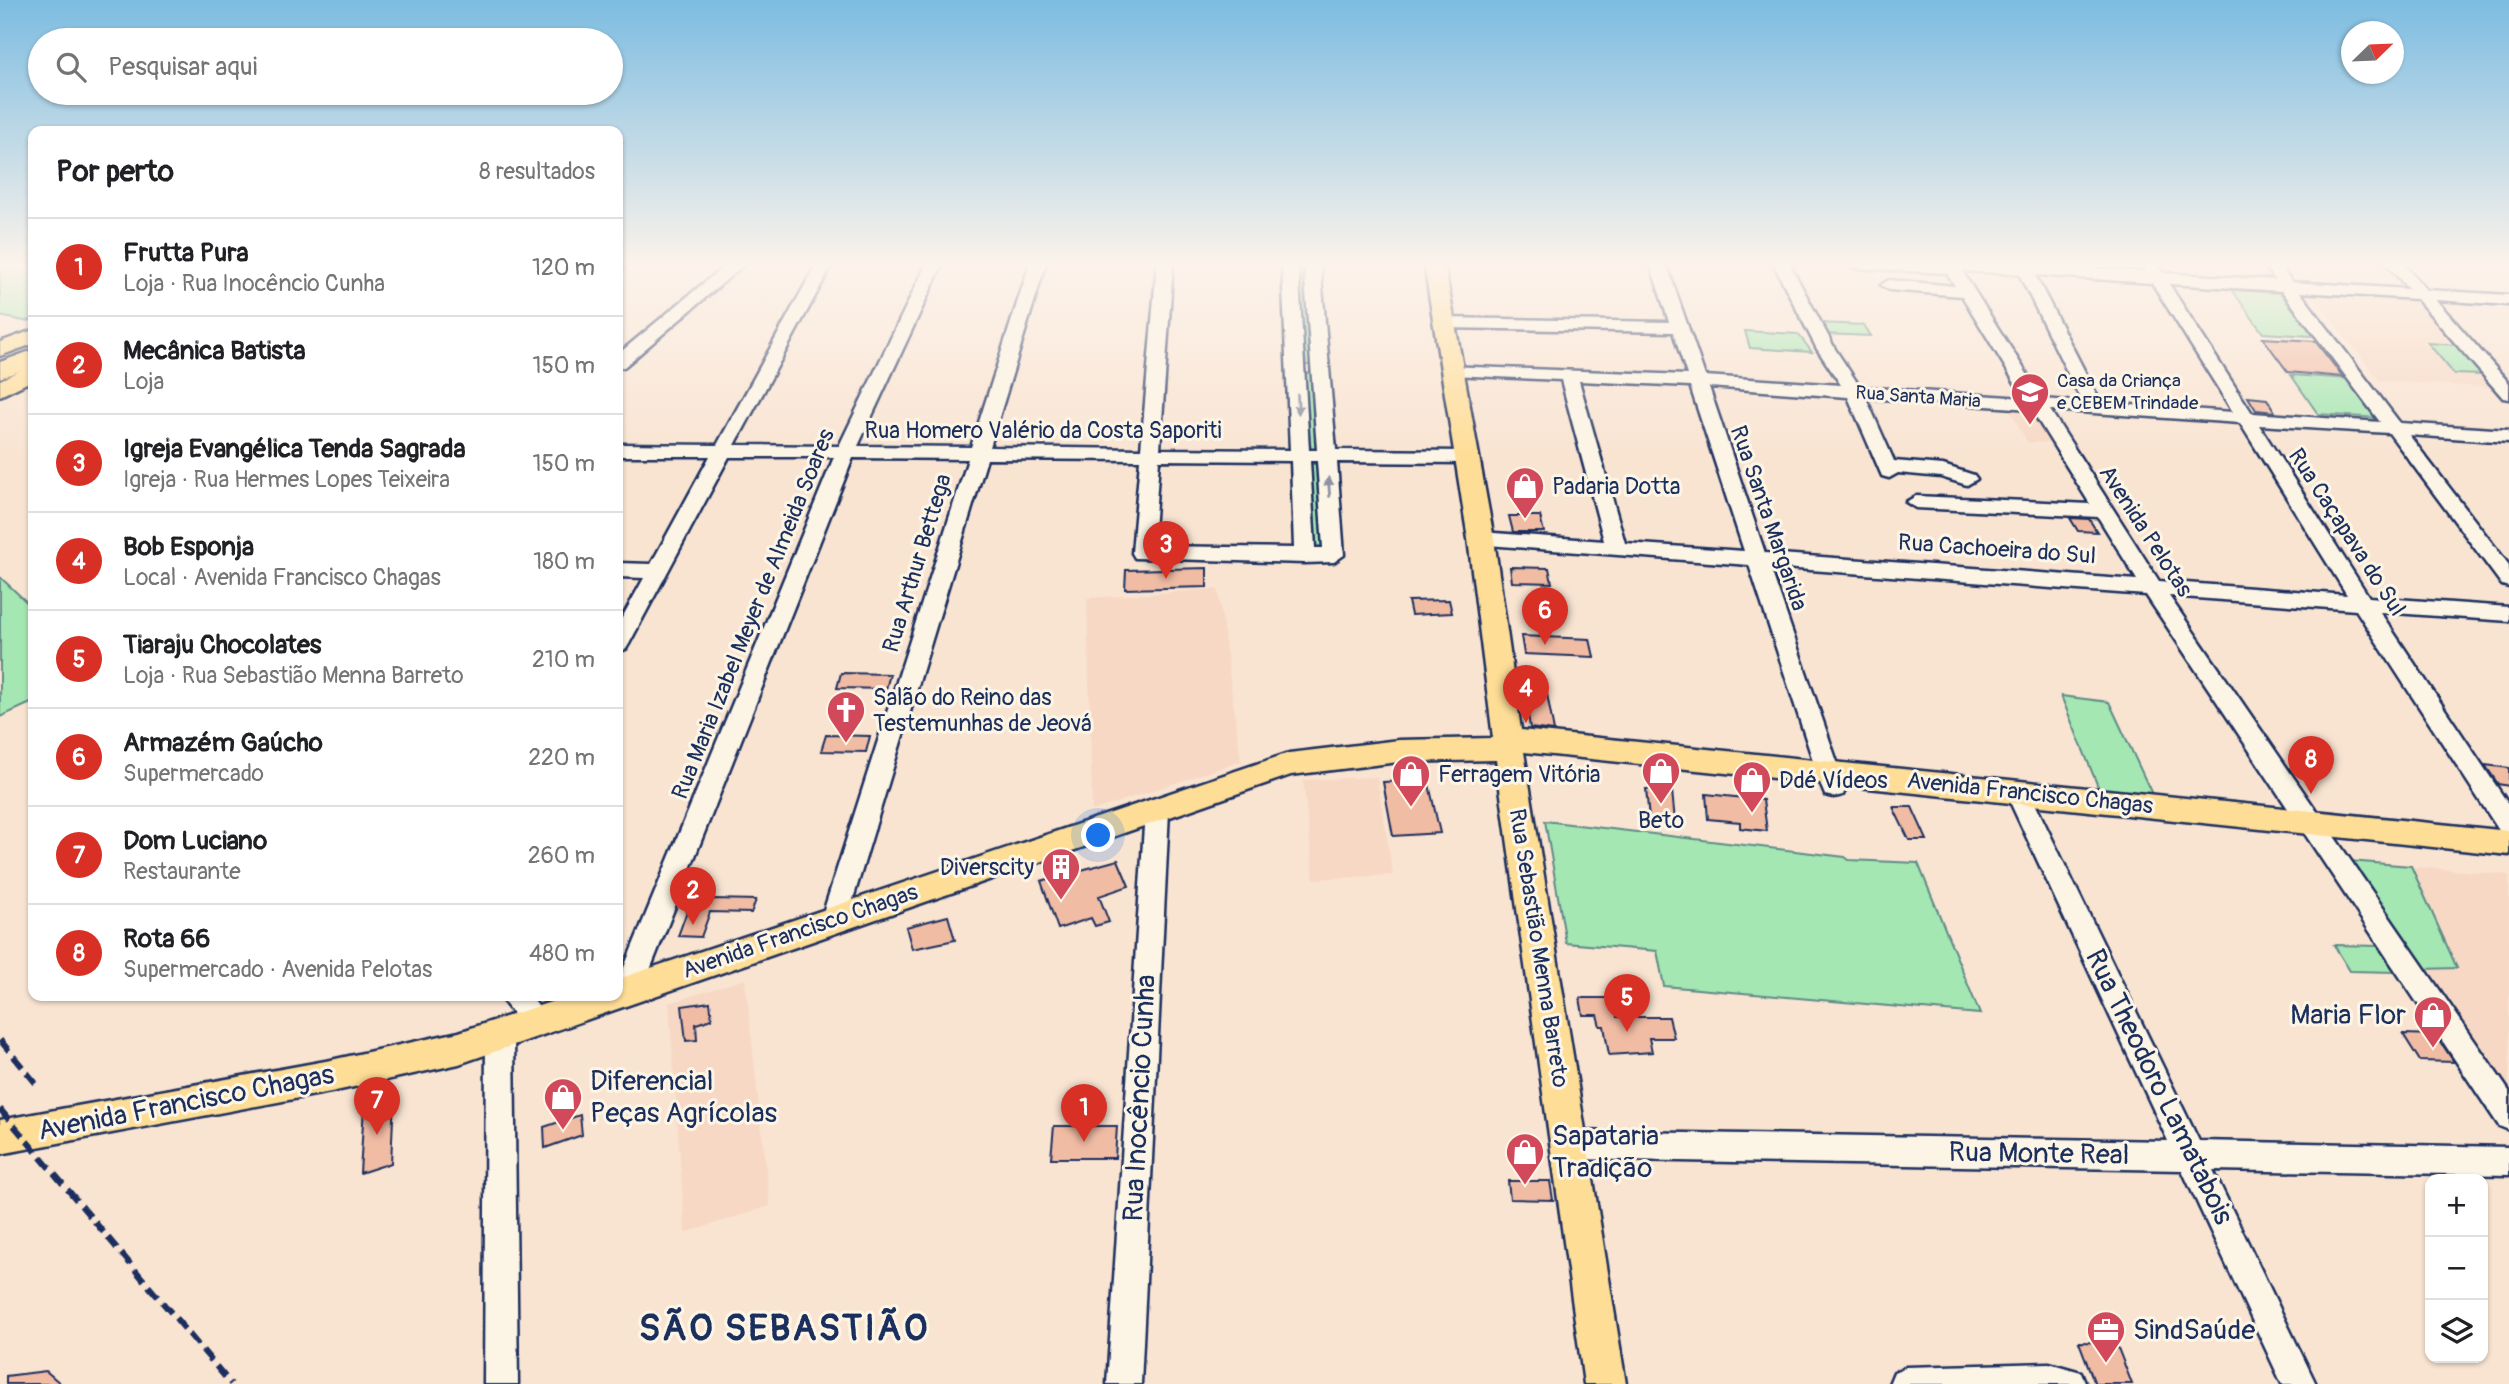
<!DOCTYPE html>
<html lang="pt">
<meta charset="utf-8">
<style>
body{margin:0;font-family:Pangolin,sans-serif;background:#f6f6f6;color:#202124}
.controls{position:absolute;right:21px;bottom:21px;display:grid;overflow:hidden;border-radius:14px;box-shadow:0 2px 5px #0004}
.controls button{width:63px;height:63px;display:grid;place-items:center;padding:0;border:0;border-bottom:2px solid #e0e0e0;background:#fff;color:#202124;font:35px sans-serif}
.compass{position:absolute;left:2341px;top:21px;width:63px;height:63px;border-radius:50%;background:#fff;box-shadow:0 2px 5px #0004;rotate:67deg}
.you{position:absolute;left:1099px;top:836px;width:24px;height:24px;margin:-18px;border:5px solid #fff;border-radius:50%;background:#1a73e8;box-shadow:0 0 0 10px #1a73e833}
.badge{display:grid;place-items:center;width:46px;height:46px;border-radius:50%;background:#d93025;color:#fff;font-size:23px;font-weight:700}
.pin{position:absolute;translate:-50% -58px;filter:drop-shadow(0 2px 4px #0008)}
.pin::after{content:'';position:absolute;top:37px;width:24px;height:21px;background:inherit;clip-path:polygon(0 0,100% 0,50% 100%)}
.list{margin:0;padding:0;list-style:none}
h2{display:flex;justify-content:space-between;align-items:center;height:91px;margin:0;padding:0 28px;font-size:30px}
h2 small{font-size:23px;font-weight:400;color:#757577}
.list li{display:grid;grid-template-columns:46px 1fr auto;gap:21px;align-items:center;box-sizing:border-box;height:98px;padding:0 28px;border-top:2px solid #e0e0e0}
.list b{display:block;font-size:26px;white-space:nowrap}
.list p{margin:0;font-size:23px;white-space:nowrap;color:#757577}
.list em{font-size:23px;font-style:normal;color:#757577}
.icon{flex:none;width:38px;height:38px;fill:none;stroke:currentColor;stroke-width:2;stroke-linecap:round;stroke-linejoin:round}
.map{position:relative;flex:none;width:2509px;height:1384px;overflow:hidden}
.search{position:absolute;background:#fff;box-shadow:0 2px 5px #0004;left:28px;top:28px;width:595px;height:77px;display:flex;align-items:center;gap:18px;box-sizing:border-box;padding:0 24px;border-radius:38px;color:#757577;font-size:26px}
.panel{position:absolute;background:#fff;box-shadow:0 2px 5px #0004;left:28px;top:126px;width:595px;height:875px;border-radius:14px}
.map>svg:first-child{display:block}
.built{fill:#f7d8c4}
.green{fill:#a4e7b2;stroke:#608b88;stroke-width:2}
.building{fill:#f1bca4;stroke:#1b2f5e;stroke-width:2}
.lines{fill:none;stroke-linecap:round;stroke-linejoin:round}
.minor-casing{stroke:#1b2f5e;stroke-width:5}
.major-casing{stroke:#1b2f5e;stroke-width:5}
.highway-casing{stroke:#1b2f5e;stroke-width:5}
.minor{fill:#fcf5e5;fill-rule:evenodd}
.major{fill:#fedd96;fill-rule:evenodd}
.highway{fill:#fedd96;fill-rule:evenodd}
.rail{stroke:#1b2f5e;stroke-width:6;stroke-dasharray:14 7;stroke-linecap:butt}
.oneway{fill:#8c92a2}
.labels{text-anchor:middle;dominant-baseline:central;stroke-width:6;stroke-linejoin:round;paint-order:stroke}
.far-poi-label{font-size:19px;fill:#1b2f5e;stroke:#fcf5e5;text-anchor:start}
.far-street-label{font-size:19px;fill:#1b2f5e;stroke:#fcf5e5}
.street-label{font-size:23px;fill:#1b2f5e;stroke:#fcf5e5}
.poi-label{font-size:23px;fill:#1b2f5e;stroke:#fcf5e5;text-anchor:start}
.near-poi-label{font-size:28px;fill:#1b2f5e;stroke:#fcf5e5;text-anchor:start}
.near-street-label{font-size:28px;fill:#1b2f5e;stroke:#fcf5e5}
.near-district-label{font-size:37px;font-weight:bold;letter-spacing:2px;fill:#1b2f5e;stroke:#fcf5e5}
</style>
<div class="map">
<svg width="2509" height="1384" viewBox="0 0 2509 1384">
<rect width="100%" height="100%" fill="#f9e4d2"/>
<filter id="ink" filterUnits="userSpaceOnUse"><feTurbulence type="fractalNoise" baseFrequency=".0143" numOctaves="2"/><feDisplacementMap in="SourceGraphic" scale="14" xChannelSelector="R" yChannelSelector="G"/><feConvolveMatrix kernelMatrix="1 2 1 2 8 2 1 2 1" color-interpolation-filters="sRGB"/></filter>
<g filter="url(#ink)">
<path class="built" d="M2311,293L2421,301L2498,388L2380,381Z
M2009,408L2032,409L2051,443L2027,442Z
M1218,589L1241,761L1092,811L1087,598Z
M1377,777L1393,875L1314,879L1303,780Z
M2349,861L2509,875V1096Z
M745,979L770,1206L685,1233L669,1003Z"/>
<path class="green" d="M0,263H33V320L24,321L0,316Z
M1296,263H1308L1315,365H1302Z
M2232,290L2280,293L2314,336L2263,333Z
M1818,323L1864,325L1871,336L1823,334Z
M1745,331L1798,334L1812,352L1750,348Z
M2428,343L2456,345L2483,375L2454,374Z
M1303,373H1315L1320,449H1307Z
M2291,375L2351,379L2380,418L2318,414Z
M1308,464H1322L1327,547H1312Z
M0,577L33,608V702L0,717Z
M2061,696L2109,702L2152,794L2099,789Z
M1545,821L1845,857L1849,860L1918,863L1980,1014L1664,986L1657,951L1566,943Z
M2349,861L2411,866L2457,968L2422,969Z
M2334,945L2380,946L2396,972L2350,971Z"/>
<path class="building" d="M2263,338L2315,341L2343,377L2288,372Z
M2248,397L2267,399L2275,412L2256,410Z
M1509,516H1540L1544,532H1513Z
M2070,518L2089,519L2097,532L2078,531Z
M1510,567L1549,568L1552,583L1512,582Z
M1207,568V587L1125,589L1126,570Z
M1449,600L1452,613L1411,615L1408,601Z
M1521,636L1590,639L1594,657L1524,654Z
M841,673L890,674L886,689L837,688Z
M1525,693L1547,694L1554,731L1530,728Z
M826,735L870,736L866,752L821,751Z
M2485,765L2509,768V786L2498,784Z
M1428,780L1440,833L1393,836L1383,782Z
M1646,789L1672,791L1675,821L1649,818Z
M1706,794L1763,800L1767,831L1740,828V822L1708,819Z
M1893,807H1912L1927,840H1909Z
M1118,860L1129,886L1099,896L1109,922L1095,926L1091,918L1058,929L1041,881Z
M713,899L756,900L751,913L710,912L701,937L678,936L691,900Z
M948,916L955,940L912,949L906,927Z
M1580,998H1614L1617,1017H1669L1674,1038H1649L1652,1052L1609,1055L1604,1026H1600L1597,1015H1583Z
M710,1002L712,1019L696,1024L697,1040L686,1041L682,1006Z
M2403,1034L2436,1035L2454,1062L2420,1061Z
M394,1096L391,1163L360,1173L364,1106Z
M580,1115L582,1135L545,1148L544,1127Z
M1054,1126H1117L1115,1158H1051Z
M1508,1181H1550L1553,1200L1510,1199Z
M2079,1342L2116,1343L2132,1384H2095Z
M46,1371L61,1384H6V1376Z"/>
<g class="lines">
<g class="minor-casing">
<path id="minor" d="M618,263H632L618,273Z
M728,263H746L624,367L618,368V354Z
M817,263H833L735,445L839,446L927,263H943L858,446L971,447L1030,263H1046L990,447L1141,449L1157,263H1173L1160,449L1290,450L1282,263H1298L1309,450H1317L1304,263H1320L1336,450L1467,451L1477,457L1467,463L1337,462L1344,555L1334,562L1305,563L1135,558L1132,553L1140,460L987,459L847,919L843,927L834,930L825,927L821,919L968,459L853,458L642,990L638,998L628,1002L618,998V982L834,457H729L629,644L626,649L618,652V625L644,578L618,577V563L651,564L710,456H618V444L717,445ZM1159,460L1291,461L1294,548L1153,546ZM1310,461H1317L1323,548H1315Z
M1650,263H1666L1705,376L1841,385L1817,349L1773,263H1789L1835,349L1860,387L2024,398L1962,296L1889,290L1881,285L1889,280L1955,286L1947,273L1855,268L1847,263H2029L2146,272L2140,263H2156L2163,273L2275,280L2262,263H2278L2292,282L2408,289L2386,263H2403L2426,290L2509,295V305L2436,300L2509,383V399L2503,398L2417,299L2300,292L2400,423L2509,430V442L2409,435L2509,565V587L2502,585L2389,433L2259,425L2369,597L2509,607V621L2380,612L2509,805V835L2500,832L2356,610L2169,596L2509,1091V1130L2499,1126L2146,595L1770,567L1846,788L1843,795L1834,797L1825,795L1822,788L1749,565L1474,544L1471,539L1474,534L1481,532L1604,541L1561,380L1452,375L1443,370L1446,366L1687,375L1673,332L1444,328L1436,323L1444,318L1669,322ZM1962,271L2019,274L2082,402L2043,399ZM2035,275L2152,283L2233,412L2101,403ZM2169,284L2282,291L2380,422L2252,413ZM1579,381L1690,386L1744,551L1625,543ZM1709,387L1848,397L1882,476L1889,478L1898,473L1941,477L1967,485L1977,479L1974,475L1943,465L1894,461L1866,398L2031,409L2090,504L1916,496L1906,502L1916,508L2098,517L2137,580L1765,553ZM2050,410L2240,423L2347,595L2159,581Z
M2017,782L2026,784L2029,791L2199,1141L2509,1147V1175L2213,1170L2316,1384H2282L2182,1170L1570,1159L1559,1155L1555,1145L1559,1135L1570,1131L2168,1141L2005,791L2008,784Z
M1157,801L1166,804L1169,811L1141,1384H1107L1145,811L1148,804Z
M499,996H530L552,1023L548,1032L538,1035L528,1032Z
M500,1024L510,1028L514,1037L518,1384H484L486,1037L490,1028Z
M2049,1363L2081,1372L2086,1384H1889L1894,1372L1906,1367Z"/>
</g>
<g class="major-casing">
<path id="major" d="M1424,263H1444L1494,539L1521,730L2509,831V855L1524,752L1626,1384H1584L1496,760L1399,762L1291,775L459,1064L331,1092L0,1154V1120L331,1060L459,1032L569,996H618V979L1289,753L1399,740L1493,738L1468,539Z
M33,330V344L0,356V342Z
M33,364V380L0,396V380Z"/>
</g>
<g class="highway-casing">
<path id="highway" d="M33,350V366L0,378V362Z"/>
</g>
<use href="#minor" class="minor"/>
<use href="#major" class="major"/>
<use href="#highway" class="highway"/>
<path class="rail" d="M0,1040L39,1087
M0,1109L231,1384"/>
</g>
<defs><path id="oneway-solid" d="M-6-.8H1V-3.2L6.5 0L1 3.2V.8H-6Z" transform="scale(1.75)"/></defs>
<g class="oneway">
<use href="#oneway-solid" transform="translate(1298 404) rotate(87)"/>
<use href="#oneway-solid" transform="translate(1329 487) rotate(-94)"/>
</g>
</g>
<linearGradient id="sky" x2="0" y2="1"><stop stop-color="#7cbce1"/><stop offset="0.58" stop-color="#fcf3eb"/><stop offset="1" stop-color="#fcf3eb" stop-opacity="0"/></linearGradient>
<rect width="2509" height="457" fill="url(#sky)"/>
<defs>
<g id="school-pin" transform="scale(2.0125)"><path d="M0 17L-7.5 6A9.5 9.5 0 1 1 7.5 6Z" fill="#d1495b" stroke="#fcf5e5"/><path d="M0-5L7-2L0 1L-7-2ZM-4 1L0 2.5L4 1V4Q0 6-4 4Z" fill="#fff"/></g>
<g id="shop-pin" transform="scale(2.0125)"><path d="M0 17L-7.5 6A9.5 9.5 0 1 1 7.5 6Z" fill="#d1495b" stroke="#fcf5e5"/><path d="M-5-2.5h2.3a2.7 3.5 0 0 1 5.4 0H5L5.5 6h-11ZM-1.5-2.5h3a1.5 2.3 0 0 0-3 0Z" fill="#fff"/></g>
<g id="church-pin" transform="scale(2.0125)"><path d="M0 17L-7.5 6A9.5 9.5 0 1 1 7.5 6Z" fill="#d1495b" stroke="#fcf5e5"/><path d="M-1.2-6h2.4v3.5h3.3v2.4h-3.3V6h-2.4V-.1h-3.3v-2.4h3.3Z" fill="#fff"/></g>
<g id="building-pin" transform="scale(2.0125)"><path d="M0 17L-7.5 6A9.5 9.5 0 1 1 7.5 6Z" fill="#d1495b" stroke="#fcf5e5"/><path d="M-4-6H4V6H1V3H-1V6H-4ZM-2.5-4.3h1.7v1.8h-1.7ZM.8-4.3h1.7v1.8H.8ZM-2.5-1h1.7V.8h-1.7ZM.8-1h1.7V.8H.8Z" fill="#fff"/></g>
<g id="office-pin" transform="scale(2.0125)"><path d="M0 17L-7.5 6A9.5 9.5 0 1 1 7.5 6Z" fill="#d1495b" stroke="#fcf5e5"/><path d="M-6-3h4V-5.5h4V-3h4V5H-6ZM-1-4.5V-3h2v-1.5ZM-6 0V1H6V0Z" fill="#fff"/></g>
</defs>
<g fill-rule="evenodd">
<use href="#school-pin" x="2030" y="392"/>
<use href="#shop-pin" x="1525" y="486"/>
<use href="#church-pin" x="846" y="710"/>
<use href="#shop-pin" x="1661" y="771"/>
<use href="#shop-pin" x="1411" y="774"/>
<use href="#shop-pin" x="1752" y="780"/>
<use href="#building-pin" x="1061" y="867"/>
<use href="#shop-pin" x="2433" y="1015"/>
<use href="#shop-pin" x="563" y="1097"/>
<use href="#shop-pin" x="1525" y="1152"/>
<use href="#office-pin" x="2106" y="1330"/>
</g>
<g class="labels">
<g class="far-poi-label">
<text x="2057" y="381">Casa da Criança<tspan x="2057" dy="22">e CEBEM Trindade</tspan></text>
</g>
<g class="far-street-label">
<text transform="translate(1918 397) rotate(4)">Rua Santa Maria</text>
</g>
<g class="street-label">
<text x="1043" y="430">Rua Homero Valério da Costa Saporiti</text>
<text transform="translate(1769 518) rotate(71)">Rua Santa Margarida</text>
<text transform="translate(2146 531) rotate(57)">Avenida Pelotas</text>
<text transform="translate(2347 532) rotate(57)">Rua Caçapava do Sul</text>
<text transform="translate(1997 549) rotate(4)">Rua Cachoeira do Sul</text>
<text transform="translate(917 563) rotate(-73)">Rua Arthur Bettega</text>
<text transform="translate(753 614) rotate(-68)">Rua Maria Izabel Meyer de Almeida Soares</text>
<text transform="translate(2030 793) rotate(6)">Avenida Francisco Chagas</text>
<text transform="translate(800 931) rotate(-19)">Avenida Francisco Chagas</text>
<text transform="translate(1539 948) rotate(81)">Rua Sebastião Menna Barreto</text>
</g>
<g class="poi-label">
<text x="1552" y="486">Padaria Dotta</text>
<text x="873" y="697">Salão do Reino das<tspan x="873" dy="26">Testemunhas de Jeová</tspan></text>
<text x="1438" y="774">Ferragem Vitória</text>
<text x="1779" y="780">Ddé Vídeos</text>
<text x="1661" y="820" text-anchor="middle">Beto</text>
<text x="1034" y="867" text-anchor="end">Diverscity</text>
</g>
<g class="near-poi-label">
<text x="2406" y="1015" text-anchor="end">Maria Flor</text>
<text x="590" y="1081">Diferencial<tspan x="590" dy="32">Peças Agrícolas</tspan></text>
<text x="1552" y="1136">Sapataria<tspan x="1552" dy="32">Tradição</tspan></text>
<text x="2133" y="1330">SindSaúde</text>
</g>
<g class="near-street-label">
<text transform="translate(2159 1087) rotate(64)">Rua Theodoro Lamatabois</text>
<text transform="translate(1140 1098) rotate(-87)">Rua Inocêncio Cunha</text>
<text transform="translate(186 1103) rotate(-11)">Avenida Francisco Chagas</text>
<text transform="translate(2039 1154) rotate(1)">Rua Monte Real</text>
</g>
<g class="near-district-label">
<text x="784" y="1328">SÃO SEBASTIÃO</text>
</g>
</g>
</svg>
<div class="controls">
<button>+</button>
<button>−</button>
<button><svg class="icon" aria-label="layers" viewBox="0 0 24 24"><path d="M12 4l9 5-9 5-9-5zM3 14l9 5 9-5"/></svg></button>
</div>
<svg class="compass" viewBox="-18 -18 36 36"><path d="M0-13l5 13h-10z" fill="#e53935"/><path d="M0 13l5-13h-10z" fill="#757577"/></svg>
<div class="you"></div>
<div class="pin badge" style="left:1084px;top:1142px">1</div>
<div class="pin badge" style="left:693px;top:925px">2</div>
<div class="pin badge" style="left:1166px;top:579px">3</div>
<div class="pin badge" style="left:1526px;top:723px">4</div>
<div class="pin badge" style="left:1627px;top:1032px">5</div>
<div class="pin badge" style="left:1545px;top:645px">6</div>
<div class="pin badge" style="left:377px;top:1135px">7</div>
<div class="pin badge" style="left:2311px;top:794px">8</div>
<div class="search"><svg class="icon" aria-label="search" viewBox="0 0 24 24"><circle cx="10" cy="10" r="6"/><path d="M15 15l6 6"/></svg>Pesquisar aqui</div>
<section class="panel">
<h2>Por perto<small>8 resultados</small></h2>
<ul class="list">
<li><span class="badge">1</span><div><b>Frutta Pura</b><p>Loja · Rua Inocêncio Cunha</p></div><em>120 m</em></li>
<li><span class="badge">2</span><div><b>Mecânica Batista</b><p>Loja</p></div><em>150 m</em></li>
<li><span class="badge">3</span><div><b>Igreja Evangélica Tenda Sagrada</b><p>Igreja · Rua Hermes Lopes Teixeira</p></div><em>150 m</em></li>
<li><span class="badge">4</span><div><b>Bob Esponja</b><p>Local · Avenida Francisco Chagas</p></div><em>180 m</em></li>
<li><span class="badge">5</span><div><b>Tiaraju Chocolates</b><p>Loja · Rua Sebastião Menna Barreto</p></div><em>210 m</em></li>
<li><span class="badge">6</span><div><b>Armazém Gaúcho</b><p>Supermercado</p></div><em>220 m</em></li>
<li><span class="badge">7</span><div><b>Dom Luciano</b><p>Restaurante</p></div><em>260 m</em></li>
<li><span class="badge">8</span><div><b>Rota 66</b><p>Supermercado · Avenida Pelotas</p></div><em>480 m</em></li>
</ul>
</section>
</div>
